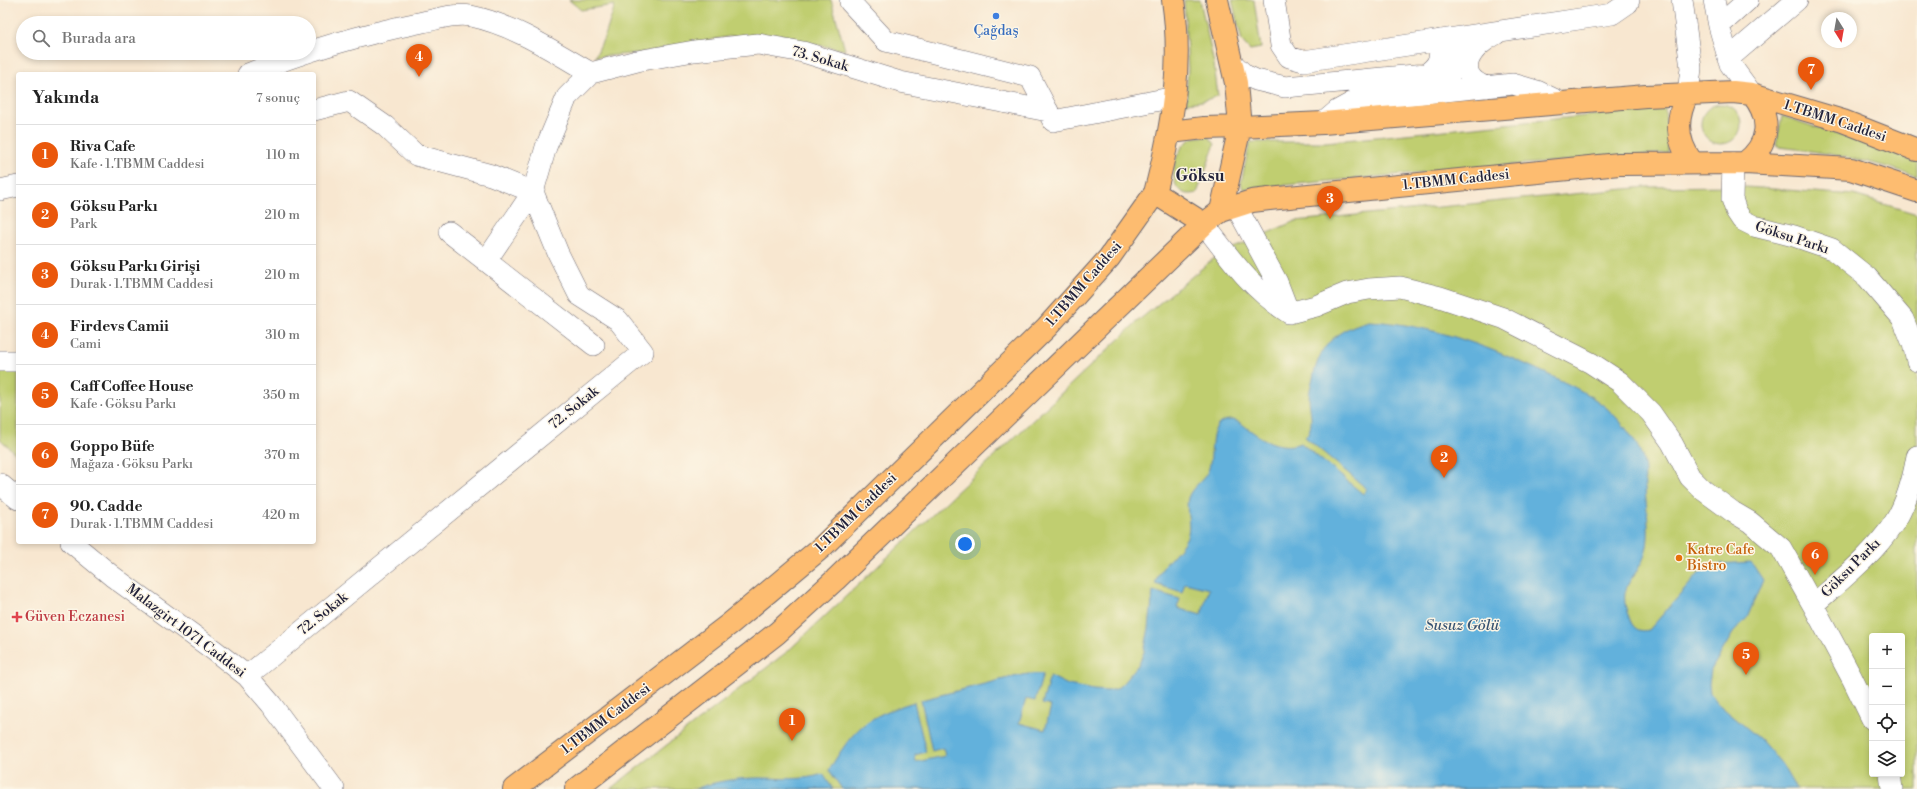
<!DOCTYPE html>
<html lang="tr">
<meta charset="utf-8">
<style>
body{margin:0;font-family:"Libre Bodoni",serif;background:#f6f6f6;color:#222}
.controls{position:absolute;right:12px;bottom:12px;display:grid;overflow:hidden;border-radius:4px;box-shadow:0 2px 6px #0003}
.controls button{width:36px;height:36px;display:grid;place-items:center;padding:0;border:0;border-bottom:1px solid #e0e0e0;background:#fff;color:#222;font:20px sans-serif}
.compass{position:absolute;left:1821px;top:12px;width:36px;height:36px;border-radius:50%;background:#fff;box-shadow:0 2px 6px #0003;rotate:169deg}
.you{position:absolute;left:965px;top:544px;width:14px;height:14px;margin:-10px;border:3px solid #fff;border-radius:50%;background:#1a73e8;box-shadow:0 0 0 6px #1a73e833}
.badge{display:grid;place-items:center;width:26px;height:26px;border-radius:50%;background:#ea580c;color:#fff;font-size:13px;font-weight:700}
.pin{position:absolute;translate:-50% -33px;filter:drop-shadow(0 1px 2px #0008)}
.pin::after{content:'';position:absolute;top:21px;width:14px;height:12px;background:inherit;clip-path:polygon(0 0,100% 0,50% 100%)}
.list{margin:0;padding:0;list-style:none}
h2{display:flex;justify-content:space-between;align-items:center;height:52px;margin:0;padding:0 16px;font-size:17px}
h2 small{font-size:13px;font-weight:400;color:#767676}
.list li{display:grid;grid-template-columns:26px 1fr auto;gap:12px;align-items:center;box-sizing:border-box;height:60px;padding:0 16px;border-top:1px solid #e0e0e0}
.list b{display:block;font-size:15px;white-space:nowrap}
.list p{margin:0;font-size:13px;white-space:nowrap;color:#767676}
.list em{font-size:13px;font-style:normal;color:#767676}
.icon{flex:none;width:22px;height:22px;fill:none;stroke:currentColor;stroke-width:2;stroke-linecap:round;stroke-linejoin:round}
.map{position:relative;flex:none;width:1917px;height:789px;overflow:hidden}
.search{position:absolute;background:#fff;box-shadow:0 2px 6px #0003;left:16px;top:16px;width:300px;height:44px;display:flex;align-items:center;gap:10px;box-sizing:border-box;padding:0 14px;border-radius:22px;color:#767676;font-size:15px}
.panel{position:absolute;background:#fff;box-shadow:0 2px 6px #0003;left:16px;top:72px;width:300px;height:472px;border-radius:4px}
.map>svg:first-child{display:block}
.green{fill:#c0ce70;stroke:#717856;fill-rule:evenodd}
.water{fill:#62b1dc;stroke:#426a8c}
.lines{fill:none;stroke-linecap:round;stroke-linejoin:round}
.minor-casing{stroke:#6d676f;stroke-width:22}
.major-casing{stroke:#6d676f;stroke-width:24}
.minor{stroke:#fff;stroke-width:21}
.major{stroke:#fdbc70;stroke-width:22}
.shop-dot{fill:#3f7fe0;stroke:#fcf5e5;stroke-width:1.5}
.food-dot{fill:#e8710a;stroke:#fcf5e5;stroke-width:1.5}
.health-dot{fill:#e0444e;stroke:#fcf5e5;stroke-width:1.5}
.labels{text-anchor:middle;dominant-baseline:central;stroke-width:3;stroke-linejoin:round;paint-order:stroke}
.shop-label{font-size:14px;fill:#366cbe;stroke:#fcf5e5}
.street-label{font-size:14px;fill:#22223b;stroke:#fcf5e5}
.food-label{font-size:14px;fill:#c56008;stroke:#fcf5e5;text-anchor:start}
.health-label{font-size:14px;fill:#be3a42;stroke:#fcf5e5;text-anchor:start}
.water-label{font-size:15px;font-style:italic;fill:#385473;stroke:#fcf5e5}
.quarter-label{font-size:16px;font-weight:bold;fill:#22223b;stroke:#fcf5e5}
</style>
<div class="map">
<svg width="1917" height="789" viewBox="0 0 1917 789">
<rect width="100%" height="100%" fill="#fcf5e5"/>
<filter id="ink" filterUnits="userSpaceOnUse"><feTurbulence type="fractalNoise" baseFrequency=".025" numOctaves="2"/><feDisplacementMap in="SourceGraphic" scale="8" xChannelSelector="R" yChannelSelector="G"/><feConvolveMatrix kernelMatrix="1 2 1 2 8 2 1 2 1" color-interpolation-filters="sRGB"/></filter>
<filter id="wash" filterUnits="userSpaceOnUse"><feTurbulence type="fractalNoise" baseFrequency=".012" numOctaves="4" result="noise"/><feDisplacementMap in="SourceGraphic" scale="16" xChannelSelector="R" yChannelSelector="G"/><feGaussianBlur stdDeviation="0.9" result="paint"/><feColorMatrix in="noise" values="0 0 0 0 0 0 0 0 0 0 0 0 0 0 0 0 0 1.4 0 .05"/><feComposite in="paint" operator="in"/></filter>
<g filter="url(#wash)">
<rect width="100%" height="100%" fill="#f8e7d0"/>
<path class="green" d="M569,0H831L845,50L824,46L732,36L641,53L595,57L606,33L615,5L581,10Z
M1184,0H1200L1214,64L1218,96L1203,101L1186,103L1188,69Z
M1232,0H1254L1261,48L1250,50L1242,41Z
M1701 124a20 20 0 1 1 40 0a20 20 0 1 1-40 0Z
M1665,108L1668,153L1458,169L1243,189L1241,183L1250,142H1326Z
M1782,116L1917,161V176C1872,161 1826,152 1779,147L1776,145Z
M1209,137L1215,144L1197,193C1164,202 1169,149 1193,138C1198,136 1204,137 1209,137Z
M1732,186L1854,195L1917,214V789H610L788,651L1139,320L1218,255L1295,221L1646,187ZM1872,636H1902V774H1872Z
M0,370H18V456L0,439Z"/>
<path class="water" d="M1369,321C1431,324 1492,348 1547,374C1566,383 1586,392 1603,405C1619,418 1640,443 1644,463C1646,471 1644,480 1645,488C1646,507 1651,532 1646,551C1638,581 1614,582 1630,620C1634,630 1640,632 1649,630L1702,570L1716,564L1751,562L1763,580L1747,618L1733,633L1711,670L1709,684L1710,694L1717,703L1760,739L1781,763L1796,789H842L829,770C855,727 865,717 914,702L926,752L915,755L916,762L945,756L943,748L932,751L921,700L1008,678L1028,674H1043L1035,701L1026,699L1019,723L1045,730L1051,706L1042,704L1050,676L1068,685L1094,690L1108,691L1116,689L1122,684L1138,665L1144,652L1149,628L1153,591L1180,599L1177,608L1201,615L1209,589L1185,583L1182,592L1155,584C1160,564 1178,555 1187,537C1192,524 1185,511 1188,498C1192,486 1203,482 1208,471C1215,455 1205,419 1232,420C1240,421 1244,426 1250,430C1264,441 1283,450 1301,443L1363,494L1367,489L1305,437C1315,427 1310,412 1309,399C1309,392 1311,385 1313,378C1320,344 1336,330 1369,321Z
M823,774L833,789H695C716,781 737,778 759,778C781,778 802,781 823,774Z"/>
</g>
<g filter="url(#ink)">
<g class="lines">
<g class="minor-casing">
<path id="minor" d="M850,0V2L886,41L1030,77L1053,121L1175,97
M1274,0L1281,45L1289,57L1303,61L1612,14L1628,3L1629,0
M1682,0L1691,68L1688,94
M1714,0L1719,26L1730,64L1752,94
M1719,26L1748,0
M1728,59L1797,0
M1232,63L1245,75L1256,80L1285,87L1426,74C1441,64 1440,57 1440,40
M591,73L637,61L694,51L758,44L803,52L900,82L1048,111
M248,74C304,51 364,34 423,22C438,19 455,13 471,16C514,25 553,51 591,73
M1486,87C1451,73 1472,46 1496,34
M1438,92C1457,74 1449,58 1463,39
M314,110L349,101L385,126L416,155L491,175L533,192L486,261
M1323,123L1337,111L1357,100L1513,84L1537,91L1564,104
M1733,163L1732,199L1736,211L1742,220L1754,226L1794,236L1832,249L1867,277L1903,319L1913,344L1917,361
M0,190L18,186
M1236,206L1277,282L1289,313
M1204,224C1231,259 1251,289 1289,313
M449,232L594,345
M1289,313L1316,306L1347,293L1369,289L1400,287L1440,297L1503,318L1591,363L1620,382L1651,413L1672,443L1690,477L1703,490L1733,512L1750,522L1781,548L1813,605C1841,580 1873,555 1894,523C1907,503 1913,479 1917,456
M0,361H18
M0,484L18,499
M71,542L112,576L215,651L247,676L271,704L334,789
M1813,605L1852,678L1872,719
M247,676L643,352L618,320L579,295L558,253L533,192L546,147L567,97L591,73
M1890,774L1892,789"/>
</g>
<g class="major-casing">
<path id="major" d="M1217,0L1236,83L1240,127L1323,123L1646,96L1733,92L1752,94L1843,121L1917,150
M1688,94C1675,118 1676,141 1692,162
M1170,132L1204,128L1240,127L1221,211L1204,224L1155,193C1172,128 1183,67 1173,0
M1745,163C1770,144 1772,118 1752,94
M1221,211L1252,201L1269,199L1619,164L1745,163L1851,169L1917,191
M514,789L731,623L822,547L1047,327L1109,258L1155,193
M576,789L777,633L835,580L1204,224"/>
</g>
<use href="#minor" class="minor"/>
<use href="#major" class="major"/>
</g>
</g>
<circle class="shop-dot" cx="996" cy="16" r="4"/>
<circle class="food-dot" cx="1679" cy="558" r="4"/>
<path class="health-dot" d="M15 611h4v4h4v4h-4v4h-4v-4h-4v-4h4z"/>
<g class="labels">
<g class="shop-label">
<text x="996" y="31">Çağdaş</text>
</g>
<g class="street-label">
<text transform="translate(820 59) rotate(16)">73. Sokak</text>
<text transform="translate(1835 121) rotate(18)">1.TBMM Caddesi</text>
<text transform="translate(1456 180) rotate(-6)">1.TBMM Caddesi</text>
<text transform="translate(1792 238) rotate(18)">Göksu Parkı</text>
<text transform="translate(1084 284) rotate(-49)">1.TBMM Caddesi</text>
<text transform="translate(574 408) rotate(-39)">72. Sokak</text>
<text transform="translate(856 513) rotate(-44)">1.TBMM Caddesi</text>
<text transform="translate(1851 568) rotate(-45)">Göksu Parkı</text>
<text transform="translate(323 614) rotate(-39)">72. Sokak</text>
<text transform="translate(186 631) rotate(37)">Malazgirt 1071 Caddesi</text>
<text transform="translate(606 719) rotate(-37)">1.TBMM Caddesi</text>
</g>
<g class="food-label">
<text x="1687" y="550">Katre Cafe<tspan x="1687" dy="16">Bistro</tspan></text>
</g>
<g class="health-label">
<text x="25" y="617">Güven Eczanesi</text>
</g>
<g class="water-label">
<text x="1462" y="625">Susuz Gölü</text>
</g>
<g class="quarter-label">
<text x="1200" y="176">Göksu</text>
</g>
</g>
</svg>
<div class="controls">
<button>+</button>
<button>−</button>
<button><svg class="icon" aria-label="locate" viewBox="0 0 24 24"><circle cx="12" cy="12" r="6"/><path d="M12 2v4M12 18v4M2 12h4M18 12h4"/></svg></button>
<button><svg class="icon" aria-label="layers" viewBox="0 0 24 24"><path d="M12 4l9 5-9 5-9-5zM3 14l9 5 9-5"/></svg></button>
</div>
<svg class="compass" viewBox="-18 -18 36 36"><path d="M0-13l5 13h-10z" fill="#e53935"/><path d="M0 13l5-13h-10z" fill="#767676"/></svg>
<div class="you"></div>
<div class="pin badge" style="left:792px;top:741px">1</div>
<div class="pin badge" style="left:1444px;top:478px">2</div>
<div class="pin badge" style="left:1330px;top:219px">3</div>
<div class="pin badge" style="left:419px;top:77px">4</div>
<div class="pin badge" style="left:1746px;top:675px">5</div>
<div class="pin badge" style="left:1815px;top:575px">6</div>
<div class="pin badge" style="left:1811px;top:90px">7</div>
<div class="search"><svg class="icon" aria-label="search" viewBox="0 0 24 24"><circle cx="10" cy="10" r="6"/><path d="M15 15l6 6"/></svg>Burada ara</div>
<section class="panel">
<h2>Yakında<small>7 sonuç</small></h2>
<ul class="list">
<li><span class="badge">1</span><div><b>Riva Cafe</b><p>Kafe · 1.TBMM Caddesi</p></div><em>110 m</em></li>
<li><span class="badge">2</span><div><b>Göksu Parkı</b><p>Park</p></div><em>210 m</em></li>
<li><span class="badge">3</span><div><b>Göksu Parkı Girişi</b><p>Durak · 1.TBMM Caddesi</p></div><em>210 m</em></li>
<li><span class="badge">4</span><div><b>Firdevs Camii</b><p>Cami</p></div><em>310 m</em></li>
<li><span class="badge">5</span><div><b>Caff Coffee House</b><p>Kafe · Göksu Parkı</p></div><em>350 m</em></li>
<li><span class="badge">6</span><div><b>Goppo Büfe</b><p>Mağaza · Göksu Parkı</p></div><em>370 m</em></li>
<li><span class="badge">7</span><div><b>90. Cadde</b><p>Durak · 1.TBMM Caddesi</p></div><em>420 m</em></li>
</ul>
</section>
</div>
